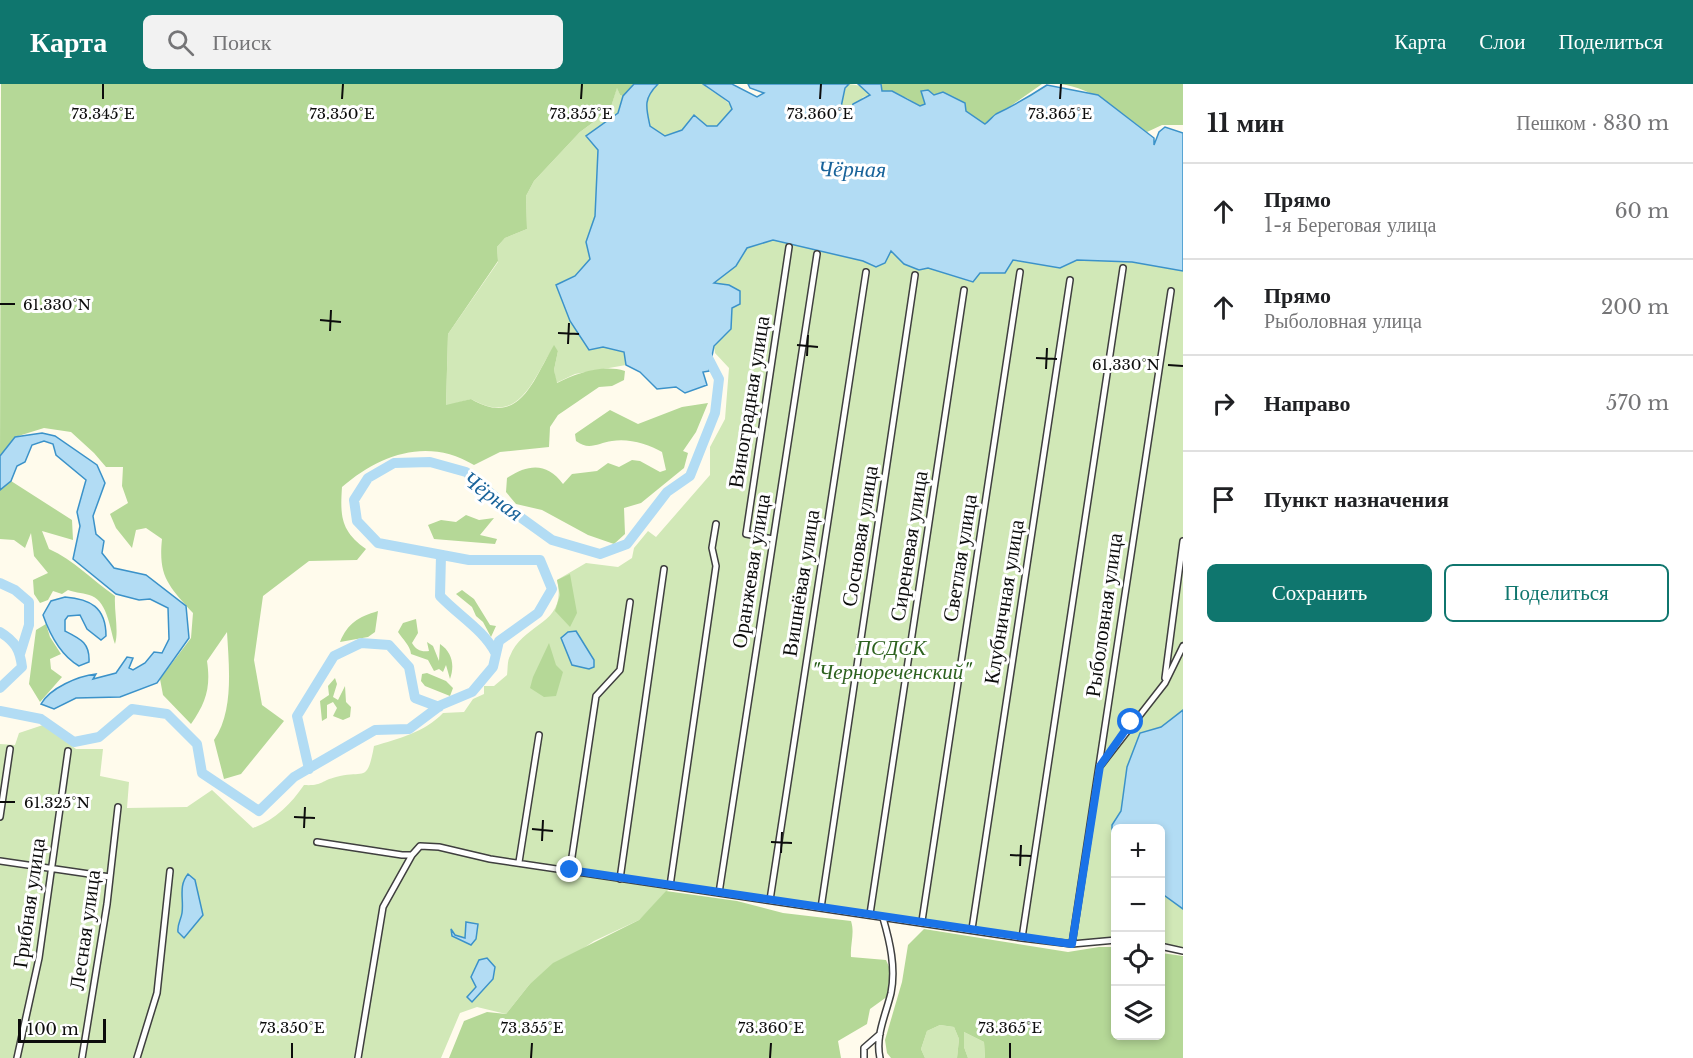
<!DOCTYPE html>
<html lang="ru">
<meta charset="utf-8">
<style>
body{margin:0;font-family:"Libre Baskerville",serif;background:#f2f2f2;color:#202124}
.controls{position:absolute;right:18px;bottom:18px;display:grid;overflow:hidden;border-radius:9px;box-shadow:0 3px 9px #0003}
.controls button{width:54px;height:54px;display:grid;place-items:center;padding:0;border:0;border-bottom:2px solid #e0e0e0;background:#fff;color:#202124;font:30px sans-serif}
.scale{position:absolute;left:18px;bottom:15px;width:88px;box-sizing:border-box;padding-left:6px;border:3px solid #0c0c0c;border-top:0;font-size:16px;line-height:21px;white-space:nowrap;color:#0c0c0c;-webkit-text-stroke:4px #fff;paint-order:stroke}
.stop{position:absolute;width:18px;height:18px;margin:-14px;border:4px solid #1a73e8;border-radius:50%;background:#fff}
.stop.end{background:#1a73e8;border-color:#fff;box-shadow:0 2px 6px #0008}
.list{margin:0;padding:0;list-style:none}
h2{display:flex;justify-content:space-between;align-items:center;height:78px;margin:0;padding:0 24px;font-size:26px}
h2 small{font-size:20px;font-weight:400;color:#757577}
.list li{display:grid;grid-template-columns:39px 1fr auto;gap:18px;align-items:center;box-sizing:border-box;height:96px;padding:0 24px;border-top:2px solid #e0e0e0}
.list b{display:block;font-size:22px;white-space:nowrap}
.list p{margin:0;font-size:20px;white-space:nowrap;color:#757577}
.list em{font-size:20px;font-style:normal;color:#757577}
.actions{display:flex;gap:12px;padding:18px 24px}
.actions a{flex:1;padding:14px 0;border:2px solid #0f766e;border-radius:9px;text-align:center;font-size:21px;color:#0f766e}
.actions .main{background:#0f766e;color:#fff}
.icon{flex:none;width:33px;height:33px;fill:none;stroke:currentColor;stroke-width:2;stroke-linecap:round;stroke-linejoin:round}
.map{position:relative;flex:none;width:1183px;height:974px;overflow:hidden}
header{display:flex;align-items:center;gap:36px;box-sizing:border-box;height:84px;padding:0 30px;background:#0f766e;color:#fff}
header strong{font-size:28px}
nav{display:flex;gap:33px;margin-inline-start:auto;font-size:21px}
.search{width:420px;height:54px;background:#f2f2f2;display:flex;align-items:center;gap:15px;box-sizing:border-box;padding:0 21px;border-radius:9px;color:#757577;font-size:22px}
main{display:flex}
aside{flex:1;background:#fff}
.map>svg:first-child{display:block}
.green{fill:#d1e8b7}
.forest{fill:#b5d897}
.water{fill:#b2dcf4;stroke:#3b92c9;stroke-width:1.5}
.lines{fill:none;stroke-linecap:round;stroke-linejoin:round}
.river{stroke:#b2dcf4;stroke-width:10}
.street-casing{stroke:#3f3f3f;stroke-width:8}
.street{stroke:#fff;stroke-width:5}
.route{stroke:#1a73e8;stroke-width:8}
.ticks{fill:none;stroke:#0c0c0c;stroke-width:2}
.labels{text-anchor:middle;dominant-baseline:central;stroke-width:6;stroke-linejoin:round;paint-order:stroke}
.street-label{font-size:21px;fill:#0c0c0c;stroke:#fff}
.park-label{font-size:21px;font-style:italic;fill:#2d621f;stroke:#fff}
.water-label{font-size:22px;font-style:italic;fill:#19639a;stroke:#fff}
.ticks-label{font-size:15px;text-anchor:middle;fill:#0c0c0c;stroke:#fff;stroke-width:6;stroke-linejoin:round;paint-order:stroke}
</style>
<header>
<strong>Карта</strong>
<div class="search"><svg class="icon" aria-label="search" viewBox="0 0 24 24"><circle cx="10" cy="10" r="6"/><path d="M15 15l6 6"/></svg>Поиск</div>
<nav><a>Карта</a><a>Слои</a><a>Поделиться</a></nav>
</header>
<main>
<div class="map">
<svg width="1183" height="974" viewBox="0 0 1183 974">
<rect width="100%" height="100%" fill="#fffbec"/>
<path class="green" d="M658,0H703C712,9 727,14 733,25L717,42L682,46L665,53L650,42L646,25L648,10Z
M849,0L862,2L870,11L863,13L850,31L840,28L845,4Z
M617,3L620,11L623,12L618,29L586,52L598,65L595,132L586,158L590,175L575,192L603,263L624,268L626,281L575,290L556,299L554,286L558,267L554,262C532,296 520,343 471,315L446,322L448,250L498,178L497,163L505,154L527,145L526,112L534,97L580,48L610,26Z
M773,156L863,177L876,183L891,166L904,180L919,186L928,184L972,198L980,189H1005L1013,176L1060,184L1077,176L1133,178L1183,187V626L1161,643L1140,649L1127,683L1121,727L1112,742V763L1116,771L1115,858L1072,864L671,803L639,836L594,857L529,901L506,930L477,923L460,929L441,974H0V660L15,661L19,649L43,641L76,665H103L100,692L129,698L127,724L187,723L212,706L253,744C275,736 291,720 304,701C323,702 320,697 336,693C364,685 367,701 374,662C398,655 425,648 443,629L464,628L473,615L484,610V602H494L507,591C508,585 507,577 510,572C523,538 568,541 557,496L586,479L618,483L632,474L634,464L648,447L656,453L710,391V363L725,335L729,284L715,269L714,262L731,245L732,224L740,220V207L713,200L736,182L747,164Z
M1160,812H1165L1183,825V869L1161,865Z
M940,941L954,943L959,955L957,974H925L921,965L927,947Z
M964,948L984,958L985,974H968L964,963Z"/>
<path class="forest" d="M1,0H634L623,12L620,11L617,4L610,26L580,48L534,97L526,112L527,145L505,154L497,163L498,177L448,250L446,321L471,315C520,344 533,296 554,261L558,267L554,286L557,299C577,289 603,280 625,287L624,296L612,302L599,303L558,331L550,343L549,363L500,368L474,381C428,353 380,370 342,403C340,433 341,447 366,465L357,476L309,477L263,512L254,576L262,621L284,637L241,690L224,695L214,656C234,627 229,583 227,548L207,577C211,603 206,619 191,640L163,611L160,595L191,554L193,529C169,502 158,493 162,455L146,444L136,446L132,464L116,444L110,430L128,419L122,402L123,383H106L94,369L71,348L44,344L15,353L0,372Z
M881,0H1042L985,40L966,27L965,19L943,8L934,11L928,6L925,20L920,22L907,14L882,7Z
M1060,0H1183V41H1162L1147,48C1120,28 1094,4 1060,0Z
M708,319L696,348L683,367L688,369L684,384L641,419L624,424L625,450L614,460L588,451L542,426L516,420L506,408L507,394C528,380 547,378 563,400L572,390L597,387L608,379L619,383L632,376L640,377L660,388L666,386L662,368C649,360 628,354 612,357C598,359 589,367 576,357L575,350L610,326L638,340L682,323Z
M11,397L72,436L73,456L42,447L49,465C74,476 92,496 115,512C114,528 119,547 115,560C110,546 108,519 92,512C85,509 76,509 68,506L62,510L53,507L48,516L40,519L34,510L33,496L48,489L34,472L31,449L25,464L14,456L0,455V406Z
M466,431L479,436L494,434L480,451L497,455L495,460L434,455L428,441L441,436L456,438Z
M570,490L577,529L570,543L555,527L560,511L557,496Z
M462,506L474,515L490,541L496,542L491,553L483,538L476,532L472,523L456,510Z
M378,527L375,548L368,553L340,558C348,539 358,533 378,527Z
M416,535L418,549L412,559C416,566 421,568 429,567L427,558L433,562L439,577L440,560C452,568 455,581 450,595L446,581L443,588L439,585L434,587L428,576L411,570C410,561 403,556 398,548L403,539Z
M46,540L50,553L61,570L50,575L51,585L62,593L40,618L29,600L36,546Z
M549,559L556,581L563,588L556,612L544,613L530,604L533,593Z
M427,589L446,597L453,604L450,612L425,602L421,597L422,590Z
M335,594L337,600L333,613L338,616L345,602L346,618L351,623L350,633L343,636L333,632L337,624L333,618L327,621V634L322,637L320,617L329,611L328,602Z
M666,807L737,817L783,829L851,837C855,849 850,860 851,873L886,876L890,885L888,912L870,925L867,940L838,957L841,974H449L464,937L487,928L506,930L529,901L553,879L639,836Z
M924,845L1068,868L1099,863H1115L1116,952H1160L1161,869L1183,872V974H985L984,958L964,948V963L968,974H957L959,955L954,943L940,941L927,947L921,965L925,974H891L887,969L885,956L902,898L908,861Z"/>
<path class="water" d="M634,0H658C643,15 646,23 650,42L665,52L682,46L694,31L707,42H717L732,25L729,18L703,0H732L757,13L764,9L750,4L748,0H849L845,4L840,28L845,31L850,30L853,20L870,11L858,0H881L882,7H892L920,22L925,20L921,7L928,6L934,11L943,8L965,19L966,27L985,40C989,37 993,32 996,30C1013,22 1030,12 1047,1L1098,11L1154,54V61L1159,48L1165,43L1183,49V187L1132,178L1077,176L1060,184L1013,176L1005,189H980L973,198L928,184L919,186L904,180L891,167L885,179L876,183L863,177L773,156L747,164L736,182L714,199L729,201L740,207V220L732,224L731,245L714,262L709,287L703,288L707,301L685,309L676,303L657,305L640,288L626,281L624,268L603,263L589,266L570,237L556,201L575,192L590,175L586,158L595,132L598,66L586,52L618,29L623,12Z
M42,349L55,352L97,381L105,399L93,432L96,450L104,457L102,469L114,484L146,491L186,522L189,554L157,599L120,613L76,614L54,625L41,620C50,604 78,592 96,590L93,595L116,589L127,573L133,574L129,584L133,586L145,579L154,568L162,569L169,555L168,524L150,515L139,516L116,510L73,475L80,442L77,428L86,396L56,371L53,360L44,357L32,361L25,378L17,382L11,397L0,406V372L15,353Z
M65,513C90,515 106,523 106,552L101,556L87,545L80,531L68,532L65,536V547C81,555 90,559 89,578L79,582C60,571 50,551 43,531L51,517Z
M576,547L594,576V583L589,585L572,581L561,554L568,548Z
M1183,626V825L1165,812H1161L1160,744H1116L1115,771L1112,763V741L1121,727L1127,683L1140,649L1161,643Z
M188,790L195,796L203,831L184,854L178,848C177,840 181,836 182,829C184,815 178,802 188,790Z
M466,838L478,840L476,855L471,861L452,852L451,845L455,851L465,854Z
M487,874L495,883L493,895L472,918L467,913L476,903L471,893L479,876Z"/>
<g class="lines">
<path class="river" d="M441,471L440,512C459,532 484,546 496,570
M0,499L15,506L29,518V541L20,570
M0,548C15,557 20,566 22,583L0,604
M0,627L41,635L74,658L99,653L132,625L167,630L197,660L202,689L259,727L294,693L375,646L409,645L441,621L472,608L493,583L499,557L538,529L552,505L540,476H469L378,459L357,437L354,416L368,394L394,379L430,378L466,388L509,425L552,456L600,470L627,460L667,408L690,392L715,329L719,295L703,264
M309,685L297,632L334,572L361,559L389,561L409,583L415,614L439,623"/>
<g class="street-casing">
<path id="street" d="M773,455L746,450L789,163
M1165,594L1183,457
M1101,681L1165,599L1183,562
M0,733L10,665
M317,758L402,771H412L420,762L439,763L490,775L1022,854L1072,860L1116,856
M0,777L110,793
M519,778L539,651
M570,786L596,612L620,586L630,518
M620,795L664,485
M670,802L716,482L712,464L716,440
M719,809L817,170
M770,816L866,188
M821,824L915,191
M870,830L964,206
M922,837L1020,188
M972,845L1070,196
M1022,854L1123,184
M1072,860L1171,207
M1160,862L1183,867
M17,974L39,874L68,667
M82,974L107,820L118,723
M137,974L157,909L170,787
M358,974L383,823L412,771
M864,974V964L880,950
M880,974C875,952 886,930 891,909C896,884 890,858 883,834"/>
</g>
<use href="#street" class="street"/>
</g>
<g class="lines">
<path class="route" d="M570,786L1072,860L1100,682L1131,638"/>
</g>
<path class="ticks" d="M103,15V0M342,15L343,0M581,15L582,0M820,15L821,0M1060,15L1061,0M0,220H15M320,236L341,238M330,247L331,226M558,249L579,250M568,260L569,239M797,261L818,263M807,272L808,251M1036,274L1057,275M1168,281L1183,282M1046,285L1047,264M0,718H15M294,733L315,734M304,744L305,723M532,745L553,747M542,757L543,736M771,758L792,759M781,769L782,748M1010,771L1031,772M1020,782L1021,761M292,974V959M531,974L532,959M770,974L771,959M1010,974V959"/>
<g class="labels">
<g class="street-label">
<text transform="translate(749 318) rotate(-81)">Виноградная улица</text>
<text transform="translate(860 452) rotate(-81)">Сосновая улица</text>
<text transform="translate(909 462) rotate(-81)">Сиреневая улица</text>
<text transform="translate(960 474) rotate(-81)">Светлая улица</text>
<text transform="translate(751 487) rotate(-81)">Оранжевая улица</text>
<text transform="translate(801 499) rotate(-81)">Вишнёвая улица</text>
<text transform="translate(1004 518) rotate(-81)">Клубничная улица</text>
<text transform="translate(1104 531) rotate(-82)">Рыболовная улица</text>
<text transform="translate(29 819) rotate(-82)">Грибная улица</text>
<text transform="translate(85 846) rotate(-82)">Лесная улица</text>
</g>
<g class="park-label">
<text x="891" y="564">ПСДСК<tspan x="891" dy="24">"Чернореченский"</tspan></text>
</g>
<g class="water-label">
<text transform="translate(852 85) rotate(1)">Чёрная</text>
<text transform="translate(493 412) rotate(36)">Чёрная</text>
</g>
</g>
<g class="ticks-label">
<text x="103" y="35">73.345°E</text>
<text x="342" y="35">73.350°E</text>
<text x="581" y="35">73.355°E</text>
<text x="820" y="35">73.360°E</text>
<text x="1060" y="35">73.365°E</text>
<text x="57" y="226">61.330°N</text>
<text x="1126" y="286">61.330°N</text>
<text x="57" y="724">61.325°N</text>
<text x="292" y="949">73.350°E</text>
<text x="532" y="949">73.355°E</text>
<text x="771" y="949">73.360°E</text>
<text x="1010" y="949">73.365°E</text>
</g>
</svg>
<div class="controls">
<button>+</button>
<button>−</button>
<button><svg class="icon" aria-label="locate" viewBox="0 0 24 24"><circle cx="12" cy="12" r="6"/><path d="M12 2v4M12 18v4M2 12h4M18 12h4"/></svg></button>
<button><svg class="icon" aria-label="layers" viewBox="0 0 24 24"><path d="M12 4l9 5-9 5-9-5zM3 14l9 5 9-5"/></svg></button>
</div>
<div class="scale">100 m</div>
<div class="stop" style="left:1131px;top:638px"></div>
<div class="stop end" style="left:570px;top:786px"></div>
</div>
<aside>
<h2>11 мин<small>Пешком · 830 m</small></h2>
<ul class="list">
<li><svg class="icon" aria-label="ahead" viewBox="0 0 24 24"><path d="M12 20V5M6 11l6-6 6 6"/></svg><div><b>Прямо</b><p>1-я Береговая улица</p></div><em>60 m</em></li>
<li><svg class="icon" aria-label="ahead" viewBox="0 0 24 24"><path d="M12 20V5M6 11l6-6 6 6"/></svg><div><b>Прямо</b><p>Рыболовная улица</p></div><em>200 m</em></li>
<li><svg class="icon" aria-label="right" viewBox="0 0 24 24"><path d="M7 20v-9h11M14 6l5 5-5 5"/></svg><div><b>Направо</b></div><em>570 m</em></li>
<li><svg class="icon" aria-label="arrive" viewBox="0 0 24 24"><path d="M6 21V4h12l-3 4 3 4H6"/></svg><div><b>Пункт назначения</b></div></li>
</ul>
<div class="actions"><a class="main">Сохранить</a><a>Поделиться</a></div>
</aside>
</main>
